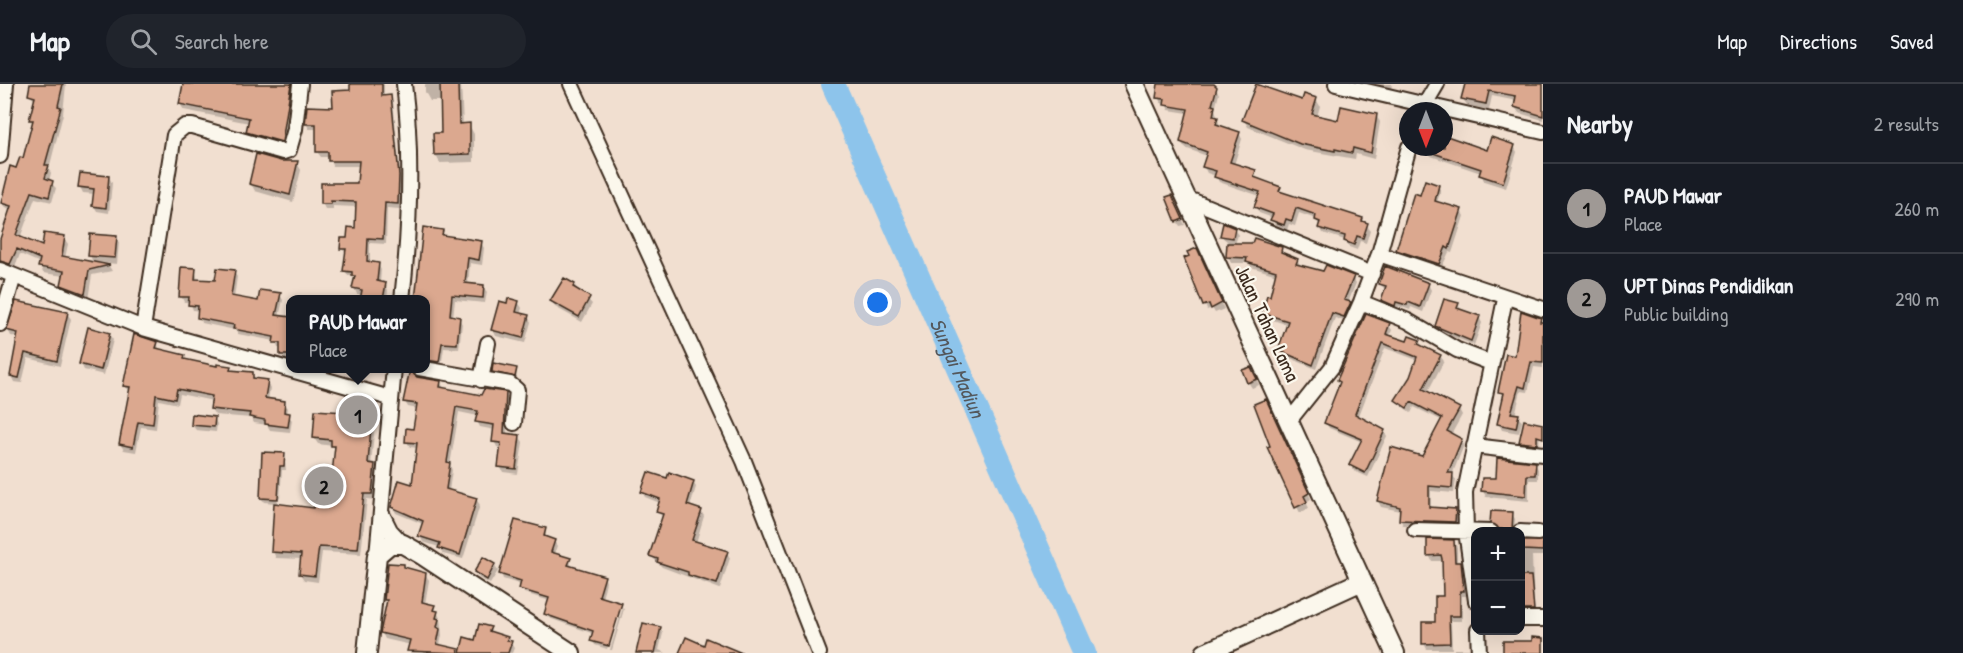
<!DOCTYPE html>
<meta charset="utf-8">
<style>
body{margin:0;font-family:"Patrick Hand",sans-serif;background:#20242c;color:#f1f3f6}
.controls{position:absolute;right:18px;bottom:18px;display:grid;overflow:hidden;border-radius:12px;box-shadow:0 6px 24px #0002}
.controls button{width:54px;height:54px;display:grid;place-items:center;padding:0;border:0;border-bottom:2px solid #363941;background:#171b24;color:#f1f3f6;font:30px sans-serif}
.compass{position:absolute;left:1399px;top:18px;width:54px;height:54px;border-radius:50%;background:#171b24;box-shadow:0 6px 24px #0002;rotate:180deg}
.you{position:absolute;left:878px;top:219px;width:21px;height:21px;margin:-15px;border:4px solid #fff;border-radius:50%;background:#1a73e8;box-shadow:0 0 0 9px #1a73e833}
.badge{display:grid;place-items:center;width:39px;height:39px;border-radius:50%;background:#9f9995;color:#111;font-size:20px;font-weight:700}
.pin{position:absolute;translate:-50% -50%;border:3px solid #fff;box-shadow:0 2px 6px #0006}
.popup{position:absolute;left:286px;top:211px;width:144px;height:78px;box-sizing:border-box;display:grid;place-content:center;border-radius:12px;background:#171b24;filter:drop-shadow(0 2px 4px #0005);font-size:20px;white-space:nowrap;color:#9ea1a6}
.popup b{font-size:22px;color:#f1f3f6}
.popup::after{content:'';position:absolute;left:50%;top:100%;margin-left:-12px;border:12px solid transparent;border-top-color:#171b24}
.list{margin:0;padding:0;list-style:none}
h2{display:flex;justify-content:space-between;align-items:center;height:78px;margin:0;padding:0 24px;font-size:26px}
h2 small{font-size:20px;font-weight:400;color:#9ea1a6}
.list li{display:grid;grid-template-columns:39px 1fr auto;gap:18px;align-items:center;box-sizing:border-box;height:90px;padding:0 24px;border-top:2px solid #363941}
.list b{display:block;font-size:22px;white-space:nowrap}
.list p{margin:0;font-size:20px;white-space:nowrap;color:#9ea1a6}
.list em{font-size:20px;font-style:normal;color:#9ea1a6}
.icon{flex:none;width:33px;height:33px;fill:none;stroke:currentColor;stroke-width:2;stroke-linecap:round;stroke-linejoin:round}
.map{position:relative;flex:none;width:1543px;height:569px;overflow:hidden}
header{display:flex;align-items:center;gap:36px;box-sizing:border-box;height:84px;padding:0 30px;background:#171b24;border-bottom:2px solid #363941}
header strong{font-size:28px}
nav{display:flex;gap:33px;margin-inline-start:auto;font-size:21px}
.search{width:420px;height:54px;background:#20242c;display:flex;align-items:center;gap:15px;box-sizing:border-box;padding:0 21px;border-radius:33px;color:#9ea1a6;font-size:22px}
main{display:flex}
aside{flex:1;background:#171b24}
.map>svg:first-child{display:block}
.shadow{fill:#0003}
.lines{fill:none;stroke-linecap:round;stroke-linejoin:round}
.river{stroke:#8dc4eb;stroke-width:24}
.building{fill:#dba88f;stroke:#3b2a1e;stroke-width:1.5}
.minor-casing{stroke:#3b2a1e;stroke-width:18}
.secondary-casing{stroke:#3b2a1e;stroke-width:22}
.minor{stroke:#fbf7ec;stroke-width:14}
.secondary{stroke:#fbf7ec;stroke-width:18}
.labels{text-anchor:middle;dominant-baseline:central;stroke-width:4.5;stroke-linejoin:round;paint-order:stroke}
.street-label{font-size:20px;fill:#3b2a1e;stroke:#fbf7ec}
.water-label{font-size:21px;font-style:italic;fill:#54585c;stroke:#fbf7ec}
</style>
<header>
<strong>Map</strong>
<div class="search"><svg class="icon" aria-label="search" viewBox="0 0 24 24"><circle cx="10" cy="10" r="6"/><path d="M15 15l6 6"/></svg>Search here</div>
<nav><a>Map</a><a>Directions</a><a>Saved</a></nav>
</header>
<main>
<div class="map">
<svg width="1543" height="569" viewBox="0 0 1543 569">
<rect width="100%" height="100%" fill="#f1dfd0"/>
<filter id="ink" filterUnits="userSpaceOnUse"><feTurbulence type="fractalNoise" baseFrequency=".0167" numOctaves="2"/><feDisplacementMap in="SourceGraphic" scale="12" xChannelSelector="R" yChannelSelector="G"/><feConvolveMatrix kernelMatrix="1 2 1 2 8 2 1 2 1" color-interpolation-filters="sRGB"/></filter>
<g filter="url(#ink)">
<path class="shadow" d="M32,0H66L63,30L49,85L51,89L49,97L56,104L52,118L35,114L20,154L43,164L64,154L68,160L65,174L94,180L90,172L116,153L119,159L117,180L97,178V180L109,182L112,187L92,191L88,215L66,207L63,201L64,192L43,189L40,179L20,170L14,186L3,183L0,178V157L11,126L6,125L2,119L24,76L33,40L31,36L35,17L30,11Z
M184,0H297L285,63L251,54L247,48L249,39L184,26L180,20Z
M351,0H384V13H390L393,18L401,98L400,125L387,124L386,160L370,159V179L378,180L381,186L380,199L385,200L388,206L387,216H362L363,211L357,210L354,204V192H348L345,186L347,170L342,165L356,145L357,123L333,122V125H325L322,119L359,101L360,82H333L330,73H321L317,68V45H309L306,39L334,25L352,8Z
M425,0H461L463,41H469L474,50V78L440,79L435,70L442,51V17H430L425,8Z
M1160,0H1214L1219,10L1215,25L1220,43L1239,49L1242,55L1234,81L1255,87L1257,96L1280,104L1283,110L1362,135L1370,146L1366,159L1360,157L1357,166L1349,163L1345,156L1323,149L1316,135L1299,129L1295,142L1289,140L1287,146L1275,142L1273,134L1259,129L1256,123L1260,112L1219,98L1216,92L1207,89L1204,83L1207,72L1185,64L1181,58L1188,29L1169,26L1166,20L1161,19L1158,13Z
M1375,0H1392L1391,5Z
M1466,0H1543V36L1519,29L1515,23L1517,17L1492,12L1489,26L1467,21L1463,15Z
M1316,15L1320,22L1317,33L1339,38L1376,31L1380,38L1374,75L1356,70L1355,75L1305,66L1248,43L1244,36Z
M1514,62L1517,68L1506,104L1484,97L1481,89L1431,72L1427,66L1429,63H1444L1488,68Z
M280,78L297,79L301,86L293,118L255,107L251,100Z
M109,93L112,99L109,129L97,127L94,122L95,110L83,109L80,103Z
M1438,102L1441,107L1437,118L1461,127L1464,132L1452,169L1449,168L1441,185L1401,172L1398,166L1421,112Z
M1175,118L1185,141L1180,142L1177,137Z
M1234,145L1238,151L1235,160L1281,165L1284,170L1297,176L1301,182L1353,194L1356,199L1348,219L1353,225L1347,238L1335,234L1316,285L1283,271L1280,265L1288,241L1267,234L1263,229L1271,214L1277,191L1251,183L1249,179H1231L1228,173V158L1221,152Z
M442,148L445,153L481,158L484,164L482,181L470,179L468,201L483,203L487,208L485,219L455,216L453,233L459,234L462,240L459,265L444,264L441,283L425,281V216Z
M1199,171L1224,225L1215,229L1212,224L1207,226L1205,221Z
M195,186L198,196L216,198L234,187L237,193L234,214L259,218L280,211L283,216L279,233L290,241V276H285L282,264H278L275,257L238,250L235,246L202,239L199,227L193,226L190,218H184L181,212Z
M1380,200H1428L1431,206L1423,228L1411,223L1410,226L1399,222L1397,227L1386,222L1383,216L1386,206Z
M574,201L592,220L582,238L555,223L552,217Z
M518,218L522,224L520,230L528,232L531,238L525,259L496,252L493,246L508,221Z
M1458,221L1462,227L1479,233L1482,239L1474,261L1440,248L1436,242Z
M67,229L71,235L60,282L28,274L22,299L14,298L11,292L19,253L11,252L8,246Z
M1540,235L1543,239V284L1534,283L1528,308L1521,307L1515,331L1522,337L1519,349L1502,346L1499,340L1503,313L1500,308Z
M1388,240L1392,246L1389,253L1408,259L1419,257L1423,263L1440,272L1444,277L1427,309L1459,325L1462,331L1451,351L1461,356L1464,361L1452,391L1456,396L1454,409L1431,407V425L1455,426L1458,432L1457,443L1403,441L1400,435L1401,427L1381,423L1378,417L1423,374L1443,337L1414,323L1411,329L1396,317L1411,294L1417,276L1385,264L1358,334L1384,347L1387,352L1368,393L1354,387L1351,381L1362,358L1329,344L1326,339L1341,300L1339,296Z
M109,250L113,256L104,291L84,286L81,280Z
M157,259L160,267L184,272L187,277L218,284H230L232,288L252,290L256,296L267,298L270,304L268,316L284,318L288,324L287,330L292,336L290,348L270,346L267,341L254,339L251,334L215,331L211,325L213,317L180,310L178,320L159,316L156,345L141,343L136,368L124,366L120,360L131,308L125,302Z
M411,284H414L413,292L416,294L440,298L444,304L482,313L505,310L508,316L507,350L519,352L523,358L518,390L503,388L500,382L502,364L497,363L494,357L495,346L480,343L477,337L478,332L459,328L450,381L452,386L449,407L476,415L480,421L463,475L443,470L439,463L423,458L420,452L423,440L396,429L393,423L413,402L418,364L410,363L407,358L414,346L418,325L408,323L405,318Z
M516,286L517,297L496,292L493,287Z
M1254,290L1259,301L1252,304L1248,298Z
M373,321L376,327L371,381L378,387L375,416L367,415L361,470L322,468L318,498L304,496L300,490L302,475L276,474L273,468L276,419L264,418L261,414L284,370L286,386H282L280,415L276,408L273,409L280,421L315,426L333,392L336,367L333,362L318,360L314,354L346,330Z
M1269,322L1311,415L1306,418L1309,424L1300,429L1269,364L1272,363Z
M214,334L217,340L216,348L196,346L192,341Z
M1540,346L1539,365L1523,363L1520,358Z
M1535,380L1538,385V396H1529V417L1486,413L1483,407L1497,396Z
M668,396L693,398L696,403L690,423L701,427L704,432L696,459L727,469L730,474L720,505L662,483L651,472L664,434L657,427L660,419L645,413L642,408Z
M1512,430L1515,435L1514,448H1500L1495,444L1492,439Z
M545,446L547,455L554,457L557,462L554,470L570,475L571,483L604,493L606,498L602,515L622,522H620L607,565L595,561L592,556L594,550L549,534L546,530L550,517L524,509L522,501L503,495L501,490Z
M1543,457V472H1532L1534,528L1526,531L1523,517H1520V458L1538,459Z
M1454,458L1457,463V480H1461L1464,485L1466,512H1462V537H1451L1452,565H1427L1424,560L1436,540L1444,513V477H1432L1429,471Z
M389,481L425,490L429,496L425,520L434,522L440,534L442,551L440,561L443,569H410L411,561L385,555L382,549L387,520L385,516Z
M494,481L498,487L490,500L479,494L476,488Z
M623,523L624,525L612,566H610Z
M490,544L493,550L507,554L514,564L512,569H461Z
M660,545L663,549L659,566L666,569H637Z
M1454,565H1469L1471,569H1454Z"/>
<g class="lines">
<path class="river" id="s1" d="M833,0L1084,569"/>
</g>
<path class="building" d="M30,0H63L58,22L61,23L45,81H49L45,94L53,97L49,113L32,108L16,151L42,162L44,149L65,152L62,172L110,181L89,186L85,210L61,201L64,187L38,183L40,175L17,165L10,180L0,177V155L11,122L1,119L10,82L16,84L20,73L23,74L33,36H29L35,13L28,11Z
M183,0H291L282,58L246,48L249,34L179,20Z
M350,0H382V12L391,11L399,91L398,120L385,119L383,155L368,154L367,177L379,179L377,197L386,199L383,216H360L362,206L352,204L355,192H352V188L343,187L346,165H340L341,154H347L348,143L355,144L356,118L331,117V120H321V99H357L359,77H328V68H316V40H305L307,22L333,23L332,7L350,6Z
M440,0H458L459,40L470,39V70L434,71L433,49H441Z
M1158,0H1214L1217,3L1212,21L1215,22L1213,32L1218,33L1216,40L1240,48L1230,78L1256,86L1254,93L1281,103L1279,107L1363,134L1362,137L1368,139L1363,154L1357,152L1354,161L1344,157L1345,152L1318,144L1320,138L1315,136L1316,131L1296,124L1292,137L1286,135L1284,141L1270,136L1273,130L1254,123L1260,108L1214,93L1216,87L1202,83L1207,68L1180,58L1188,25L1164,21L1165,15L1156,14Z
M1256,0L1302,16L1304,10L1317,14L1312,30L1338,36L1341,22L1377,30L1371,69L1353,64L1352,69L1335,65V67L1300,60L1242,36Z
M1465,0H1543V32L1514,23L1516,12L1489,7L1486,20L1461,15Z
M1444,51L1487,66L1491,53L1515,61L1503,99L1479,91L1481,85L1421,65L1444,63Z
M256,70L281,77H298L290,111L249,100Z
M80,89L109,92L106,124L92,122L94,105L78,103Z
M1425,96L1439,101L1435,117L1462,125L1449,165L1446,163L1439,180L1396,166L1414,109L1420,111Z
M1172,111L1183,135L1176,138L1166,113Z
M1223,139L1235,144L1233,154L1220,152Z
M423,143L443,146L442,151L482,157L479,176L468,174L465,199L484,201L483,214L452,211L450,231L460,233L457,260L442,259L439,278L426,276V216H415Z
M90,150L117,152L115,174L88,172Z
M1254,154L1282,163L1281,168L1298,175L1296,180L1323,187L1326,181L1354,192L1344,216L1351,218L1344,233L1332,229L1313,281L1278,266L1288,237L1262,229L1267,211L1270,212L1276,187L1246,178L1247,174L1226,173L1227,159H1252Z
M1197,164L1222,219L1211,225L1209,220L1203,222L1184,174L1189,172L1187,168Z
M1385,182L1429,199L1420,223L1408,218L1407,221L1396,218L1395,222L1381,216L1386,202L1379,200Z
M181,183L196,184L195,195L215,196L217,184L235,186L231,212L258,217L260,206L281,209L276,231L291,233V271H280V259H273L274,253L233,245L234,241L197,234L198,222L188,221L189,213H179Z
M564,194L575,200L573,203L590,213L579,233L550,217Z
M508,214L519,217L516,228L529,231L523,254L491,246L499,217L507,219Z
M1444,215L1459,219L1457,224L1480,232L1471,257L1435,242Z
M16,217L68,228L57,277L25,269L19,294L10,292L18,249L6,246Z
M1521,227L1541,234L1540,238H1543V279L1531,278L1525,304L1519,302L1511,329L1519,330L1516,344L1497,340L1504,309L1498,308L1506,270L1515,272Z
M1366,230L1390,239L1386,250L1407,257L1409,252L1420,256L1418,260L1441,271L1423,305L1460,324L1447,347L1462,355L1448,389H1453L1452,404L1429,402V423L1456,425L1455,438L1399,436L1400,423L1377,417L1391,363L1422,372L1442,334L1411,318L1407,324L1395,316L1410,293L1417,273L1382,259L1355,330L1385,346L1365,389L1349,381L1362,355L1324,339L1340,298L1337,296Z
M88,243L110,249L101,286L79,280Z
M134,250L158,258L156,264L185,271L184,275L217,282V280L231,282L230,286L253,288V294L268,296L265,314L285,317L284,328L290,329L288,343L265,340V336L249,333L250,329L210,325L212,312L177,305L175,315L156,311L153,340L138,338L133,363L119,360L130,303L123,302Z
M493,279L517,284L515,293L492,288Z
M1251,283L1257,295L1247,299L1242,286Z
M410,285L417,293L441,297L440,303L481,311L484,305L506,308L504,349L520,351L516,385L498,383L501,359L492,358L494,341L475,338L478,327L456,323L447,378L450,379L446,405L477,414L460,471L438,464L440,459L418,452L423,437L391,423L399,396L412,400L417,359L405,358L406,344L413,345L417,320L403,318Z
M1266,315L1309,409L1304,412L1307,418L1295,424L1267,363L1270,362L1254,320Z
M346,317L373,319L368,379L375,380L372,410H364L358,465L319,463L315,492L299,490L301,470L271,468L274,419L314,424L318,389L332,390L335,362H331V356L313,354L315,326L345,328Z
M192,330L215,333L214,343L191,341Z
M1524,336L1543,340V354L1537,352V360L1519,358Z
M262,368L285,369L284,382H280L278,415L260,414Z
M1497,374L1536,378L1535,391H1527L1526,412L1481,407L1482,394H1496Z
M648,388L667,394L669,388L694,397L687,421L702,426L692,456L728,467L717,500L688,491V488L657,478L658,475L649,472L663,430L656,428L660,415L641,408Z
M1491,427L1513,428L1512,446L1499,445L1490,439Z
M515,436L546,444L544,452L555,456L551,468L571,474L568,481L605,492L599,512L622,519L609,562L590,557L593,547L544,530L549,514L519,505L521,497L499,490Z
M1427,455L1454,456L1455,478H1461L1464,507H1460V532H1449L1450,559L1422,560V538H1435V512H1443L1442,475L1441,471L1427,472Z
M1543,456V467L1523,466V457Z
M483,473L495,480L487,496L474,488Z
M388,479L404,480V483L426,489L422,518L435,521L433,526L438,527L436,534L439,535L437,543L440,545L437,560L459,565L458,569L407,567L410,556L380,549L387,516H384Z
M1521,492H1531L1534,526H1522Z
M643,539L661,543L655,569H636Z
M479,540L491,543L489,547L508,553L507,556L512,557L508,569H460L464,553L475,556Z
M686,553L704,561L706,554L742,569H679Z
M1532,553L1543,554V569H1503V557H1532Z"/>
<g class="lines">
<g class="minor-casing">
<path id="minor" d="M571,0L744,377L819,569
M1336,0L1543,48
M1421,27L1437,0
M0,72L6,0
M1186,114L1372,190
M1379,170L1543,225
M0,186L143,244L390,314
M402,216C410,143 413,72 404,0
M1361,218L1408,237L1457,266L1491,279
M0,240L14,192
M143,244L174,51L185,42H192L283,68L289,66L295,45L300,0
M419,284L510,300L517,306L514,339
M481,296L488,259
M1289,337L1332,283L1361,218L1379,170L1409,63
M1474,362L1543,370
M381,428L390,446L403,460
M1415,446L1491,448
M1520,448L1538,449
M377,471L394,284
M1476,517L1466,447L1465,408L1505,215
M1520,535H1543
M1478,546L1479,569"/>
</g>
<g class="secondary-casing">
<path id="secondary" d="M1134,0L1395,569
M367,569L377,471L390,460H403L422,471L571,569
M1205,569L1362,497"/>
</g>
<use href="#minor" class="minor"/>
<use href="#secondary" class="secondary"/>
</g>
</g>
<g class="labels">
<g class="street-label">
<text transform="translate(1268 239) rotate(65)">Jalan Tahan Lama</text>
</g>
<g class="water-label">
<text stroke="none"><textPath href="#s1" startOffset="310">Sungai Madiun</textPath></text>
</g>
</g>
</svg>
<div class="controls">
<button>+</button>
<button>−</button>
</div>
<svg class="compass" viewBox="-18 -18 36 36"><path d="M0-13l5 13h-10z" fill="#e53935"/><path d="M0 13l5-13h-10z" fill="#9ea1a6"/></svg>
<div class="you"></div>
<div class="pin badge" style="left:358px;top:331px">1</div>
<div class="popup"><b>PAUD Mawar</b>Place</div>
<div class="pin badge" style="left:324px;top:402px">2</div>
</div>
<aside>
<h2>Nearby<small>2 results</small></h2>
<ul class="list">
<li><span class="badge">1</span><div><b>PAUD Mawar</b><p>Place</p></div><em>260 m</em></li>
<li><span class="badge">2</span><div><b>UPT Dinas Pendidikan</b><p>Public building</p></div><em>290 m</em></li>
</ul>
</aside>
</main>
